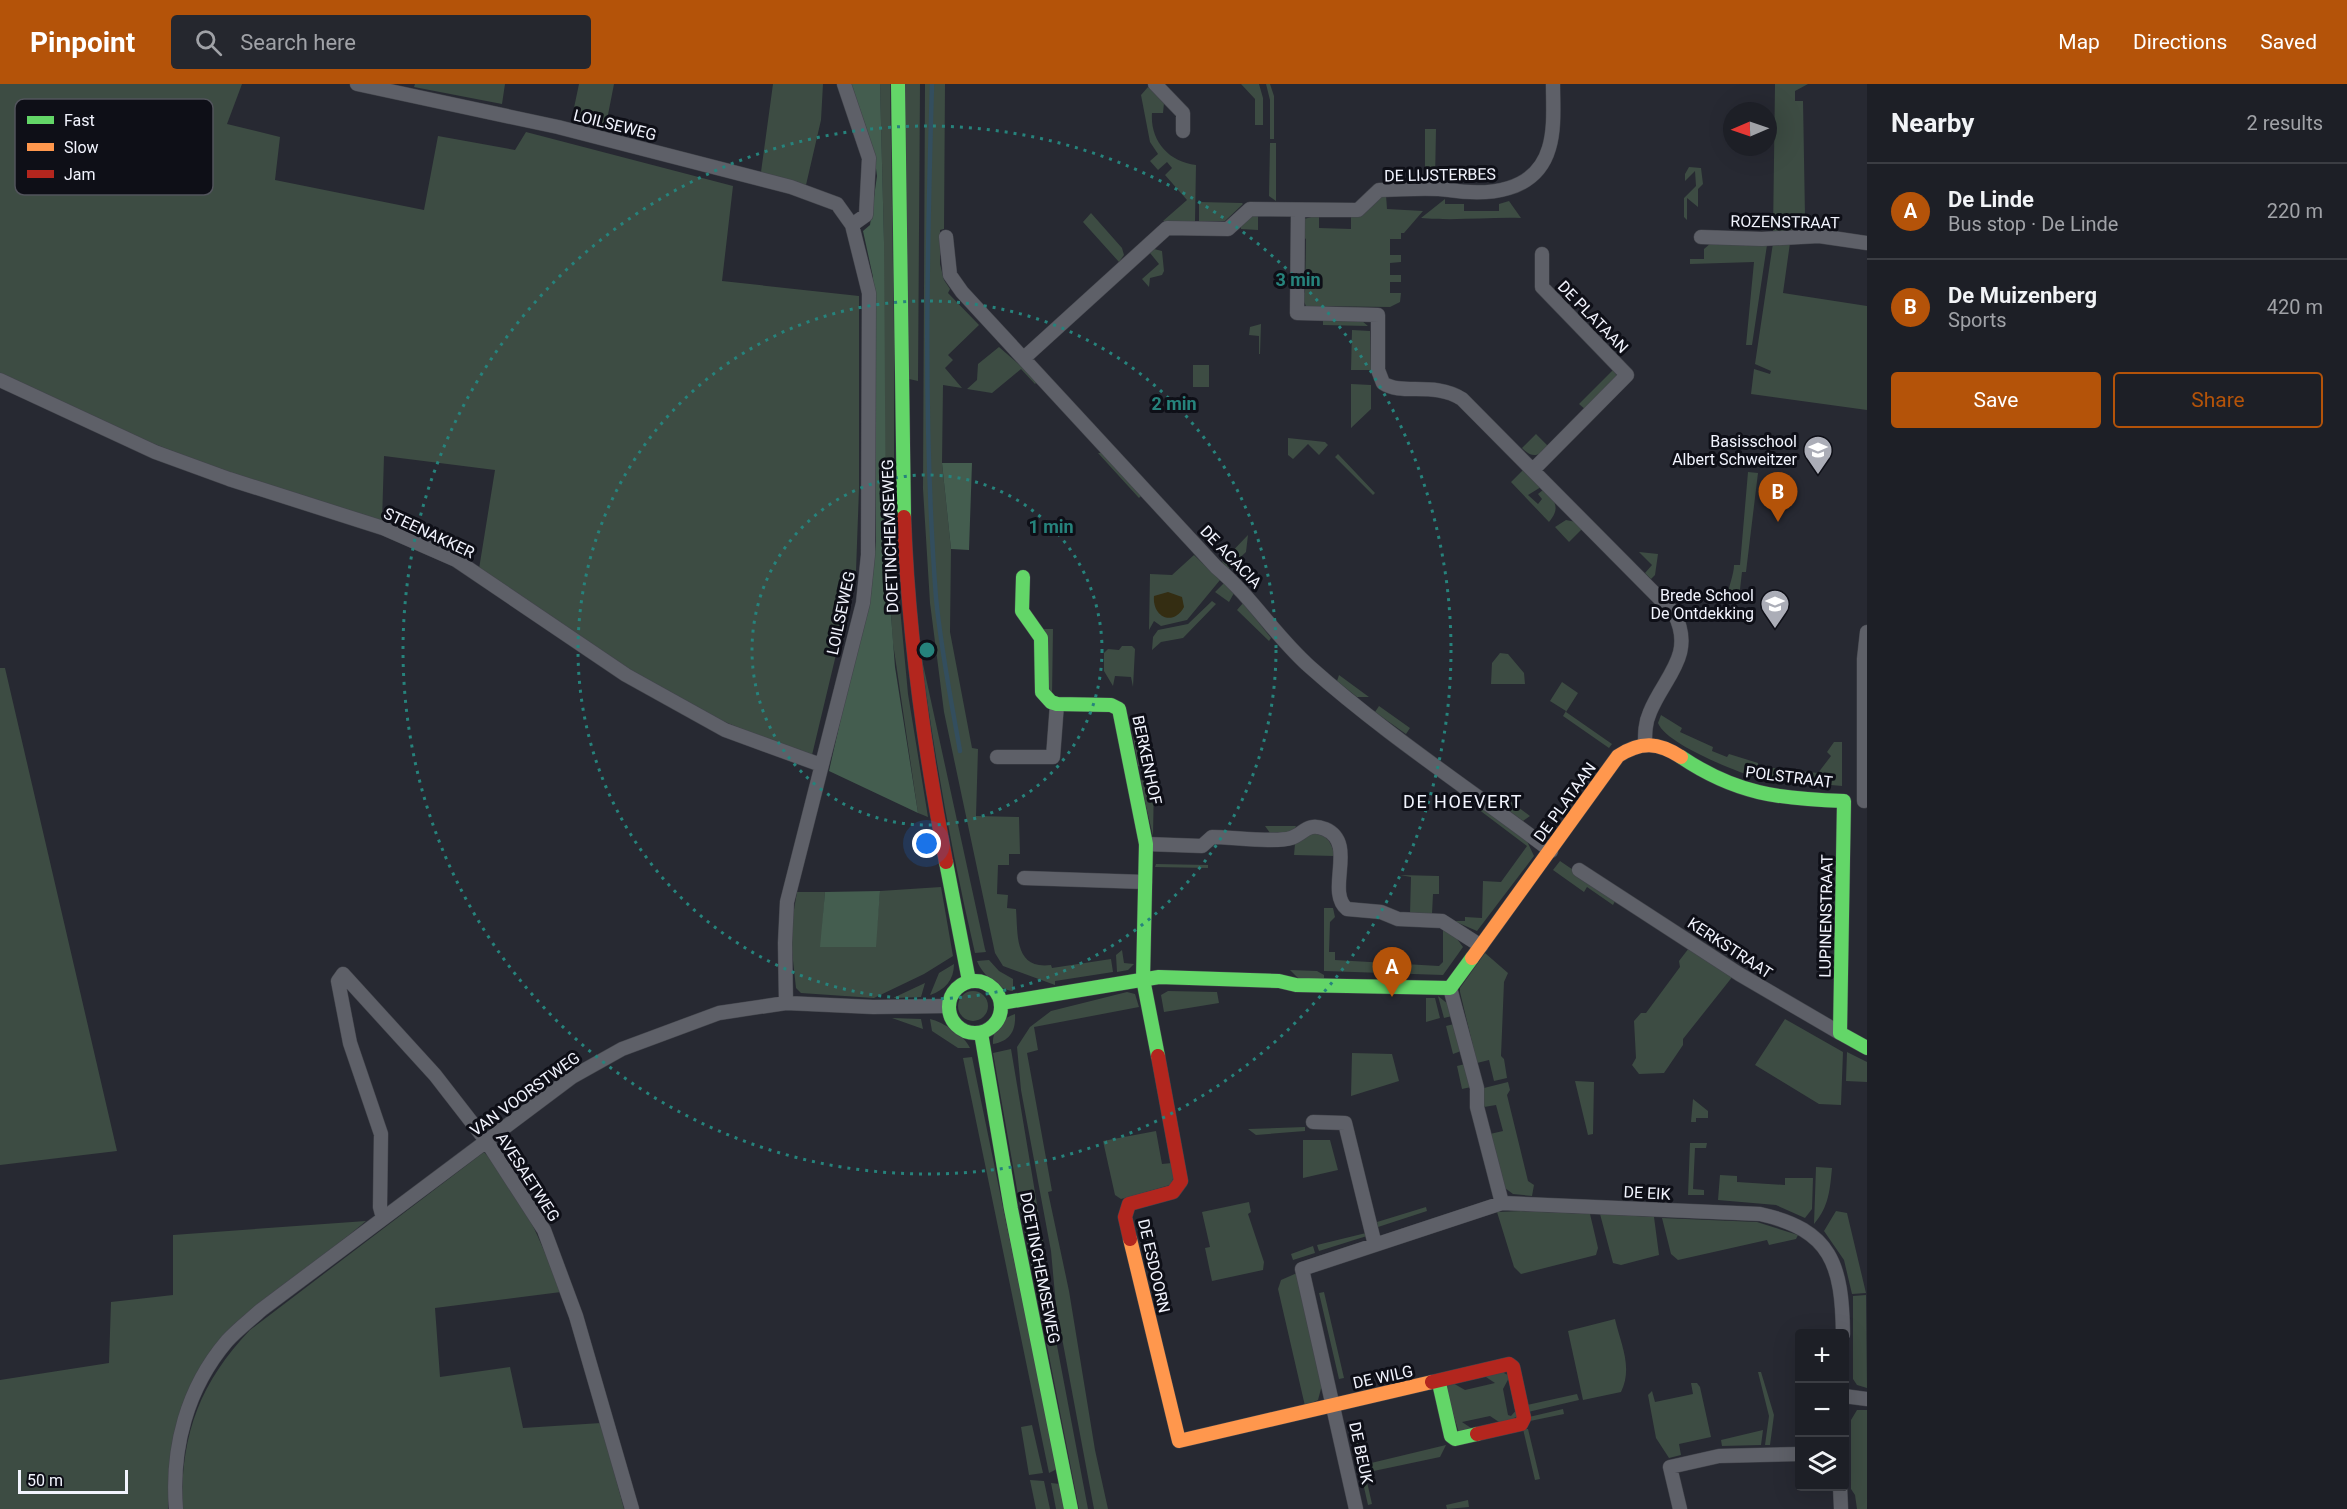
<!DOCTYPE html>
<meta charset="utf-8">
<style>
body{margin:0;font-family:Roboto,sans-serif;background:#25272e;color:#f1f3f6}
.controls{position:absolute;right:18px;bottom:18px;display:grid;overflow:hidden;border-radius:6px;box-shadow:0 6px 24px #0002}
.controls button{width:54px;height:54px;display:grid;place-items:center;padding:0;border:0;border-bottom:2px solid #3b3d43;background:#1d1f26;color:#f1f3f6;font:30px sans-serif}
.compass{position:absolute;left:1723px;top:18px;width:54px;height:54px;border-radius:50%;background:#1d1f26;box-shadow:0 6px 24px #0002;rotate:268deg}
.scale{position:absolute;left:18px;bottom:15px;width:110px;box-sizing:border-box;padding-left:6px;border:3px solid #f2f4fe;border-top:0;font-size:16px;line-height:21px;white-space:nowrap;color:#f2f4fe;-webkit-text-stroke:4px #0e0f17;paint-order:stroke}
.you{position:absolute;left:927px;top:760px;width:21px;height:21px;margin:-15px;border:4px solid #fff;border-radius:50%;background:#1a73e8;box-shadow:0 0 0 9px #1a73e833}
.badge{display:grid;place-items:center;width:39px;height:39px;border-radius:50%;background:#b45309;color:#fff;font-size:20px;font-weight:700}
.pin{position:absolute;translate:-50% -50px;filter:drop-shadow(0 2px 3px #0008)}
.pin::after{content:'';position:absolute;top:32px;width:21px;height:18px;background:inherit;clip-path:polygon(0 0,100% 0,50% 100%)}
.list{margin:0;padding:0;list-style:none}
h2{display:flex;justify-content:space-between;align-items:center;height:78px;margin:0;padding:0 24px;font-size:26px}
h2 small{font-size:20px;font-weight:400;color:#a0a2a7}
.list li{display:grid;grid-template-columns:39px 1fr auto;gap:18px;align-items:center;box-sizing:border-box;height:96px;padding:0 24px;border-top:2px solid #3b3d43}
.list b{display:block;font-size:22px;white-space:nowrap}
.list p{margin:0;font-size:20px;white-space:nowrap;color:#a0a2a7}
.list em{font-size:20px;font-style:normal;color:#a0a2a7}
.actions{display:flex;gap:12px;padding:18px 24px}
.actions a{flex:1;padding:14px 0;border:2px solid #b45309;border-radius:6px;text-align:center;font-size:21px;color:#b45309}
.actions .main{background:#b45309;color:#fff}
.icon{flex:none;width:33px;height:33px;fill:none;stroke:currentColor;stroke-width:2;stroke-linecap:round;stroke-linejoin:round}
.map{position:relative;flex:none;width:1867px;height:1425px;overflow:hidden}
header{display:flex;align-items:center;gap:36px;box-sizing:border-box;height:84px;padding:0 30px;background:#b45309;color:#fff}
header strong{font-size:28px}
nav{display:flex;gap:33px;margin-inline-start:auto;font-size:21px}
.search{width:420px;height:54px;background:#25272e;display:flex;align-items:center;gap:15px;box-sizing:border-box;padding:0 21px;border-radius:6px;color:#a0a2a7;font-size:22px}
main{display:flex}
aside{flex:1;background:#1d1f26}
.map>svg:first-child{display:block}
.green{fill:#3d4c43}
.forest{fill:#445d4f}
.sand{fill:#342d12}
.lines{fill:none;stroke-linecap:round;stroke-linejoin:round}
.stream{stroke:#334e5e;stroke-width:4.5}
.street-casing{stroke:#42444b;stroke-width:15}
.fast-casing{stroke:#42444b;stroke-width:15}
.slow-casing{stroke:#42444b;stroke-width:15}
.jam-casing{stroke:#42444b;stroke-width:15}
.street{stroke:#5e6068;stroke-width:14}
.fast{stroke:#63d668;stroke-width:14}
.slow{stroke:#ff974d;stroke-width:14}
.jam{stroke:#b3261e;stroke-width:14}
.ring{fill:none;stroke:#26837c;stroke-width:3;stroke-dasharray:3 6}
.labels{text-anchor:middle;dominant-baseline:central;stroke-width:6;stroke-linejoin:round;paint-order:stroke}
.street-label{font-size:16px;fill:#f2f4fe;stroke:#0e0f17}
.poi-label{font-size:16px;fill:#f2f4fe;stroke:#0e0f17;text-anchor:end}
.neighbourhood-label{font-size:18px;letter-spacing:1.5px;fill:#f2f4fe;stroke:#0e0f17}
.key{fill:#0e0f17;stroke:#52545c;stroke-width:1.5}
.key-label{font-size:16px;fill:#f2f4fe}
.centre{fill:#26837c;stroke:#0e0f17;stroke-width:3}
.ring-label{font-size:18px;text-anchor:middle;font-weight:bold;fill:#26837c;stroke:#0e0f17;stroke-width:6;stroke-linejoin:round;paint-order:stroke}
</style>
<header>
<strong>Pinpoint</strong>
<div class="search"><svg class="icon" aria-label="search" viewBox="0 0 24 24"><circle cx="10" cy="10" r="6"/><path d="M15 15l6 6"/></svg>Search here</div>
<nav><a>Map</a><a>Directions</a><a>Saved</a></nav>
</header>
<main>
<div class="map">
<svg width="1867" height="1425" viewBox="0 0 1867 1425">
<rect width="100%" height="100%" fill="#272932"/>
<path class="green" d="M0,0H242L227,40L280,53L275,96L424,126L438,52L515,66L526,48L733,102L722,197L859,212V405L856,487L812,671C774,657 734,644 698,625C621,585 552,532 479,485L495,386L384,372L382,438L239,393L121,347L0,291Z
M415,0H505L502,20L414,3Z
M579,0H614L605,46L571,38Z
M773,0H823L821,36L806,101L761,88Z
M880,0H890L894,247V430L898,502L908,610L928,733L918,729L893,559L884,430V158Z
M905,0H920L918,297L909,295Z
M925,0H945L944,145L940,146V180L944,196L950,205L948,209L979,241L948,271L953,276L945,284L962,304L943,301L942,379L951,465L950,548L972,664L978,665L976,732L1019,733L1020,770H1009V781H998L997,810L1008,811L1007,824L1016,825C1018,850 1014,886 1051,881L1052,884L1111,875L1113,888L1055,897V901L1003,882L995,869L944,628L930,519L923,405Z
M1241,0H1259L1263,14V41H1255V15Z
M1266,0H1270L1274,12V55H1270V16Z
M1775,0H1808L1795,7V17H1803L1805,132L1797,133L1798,147L1773,150Z
M1148,3L1164,19L1163,29H1152C1150,56 1168,78 1196,81L1195,137H1163L1187,116L1165,91L1172,84L1167,78L1158,86L1150,77L1158,70L1150,58L1141,11Z
M1425,45H1436L1435,97H1425Z
M1270,59H1276V117L1269,112Z
M1689,83L1701,84L1703,100L1698,105V123L1687,114V136L1684,133V114L1696,102L1695,87L1685,97V90Z
M1381,111H1386L1387,125L1423,127L1404,149H1401V155H1390V171H1401V178L1390,179V191H1401V198H1390V209H1401L1400,218L1390,223L1306,222L1301,212L1305,208L1306,155L1302,152L1304,135L1319,131V144L1351,145V131L1361,132Z
M1445,115V120H1464V127H1499V120L1509,117L1521,134C1489,133 1455,137 1421,134Z
M1199,118L1242,119L1243,120L1225,137H1199Z
M1091,129L1122,164L1124,171L1119,178L1083,138Z
M1258,131V146L1241,145V141L1250,132Z
M1711,159L1767,161L1752,261H1746L1754,178L1690,180V175H1704V165Z
M1773,159H1790L1783,209L1867,222V326L1751,310L1754,285L1770,290L1771,287L1755,280Z
M1154,165L1162,167L1164,187L1162,191L1150,194L1149,203L1142,195L1159,180L1150,169Z
M1323,236L1362,237L1368,242L1323,241Z
M1261,240L1260,270H1259V252L1249,251L1250,243Z
M1352,246L1370,247L1371,286H1351Z
M999,263L1038,297L1035,300L1021,285L992,309L967,305L977,296L978,280Z
M1193,281H1209V303H1193Z
M1614,285L1617,293L1586,326L1579,320Z
M1351,300L1371,301V325L1351,344Z
M1536,350L1549,363C1538,372 1533,375 1522,364Z
M1288,354L1325,358L1328,361L1319,371L1308,360L1293,375L1288,371Z
M1098,369H1102L1141,412L1139,414Z
M1338,370L1375,409L1373,411L1335,373Z
M1524,385L1541,403L1528,411L1538,420L1542,415L1538,410L1544,405C1555,416 1561,424 1549,438L1511,398Z
M1748,388L1758,389L1746,488H1742L1739,514L1728,512C1728,503 1734,491 1734,481H1740Z
M1566,436L1576,438L1583,444L1569,458L1555,443Z
M1248,451L1246,468L1228,485L1222,478Z
M1639,468L1658,470L1655,491L1651,495L1645,489L1652,481Z
M1194,471L1220,496L1187,536L1161,542L1154,537L1149,546L1150,490L1172,491Z
M1224,499L1234,509L1229,518L1215,508Z
M1212,517L1216,520L1183,554L1161,558L1152,566L1153,553L1158,546L1188,540Z
M1243,519L1271,554L1269,557L1237,526Z
M1043,545H1053L1052,613L1050,612Z
M1122,562H1132L1135,565L1133,603L1131,593L1115,592L1113,602L1104,587V569L1108,565L1119,566Z
M1500,569L1508,570L1524,589L1525,600H1491L1492,579Z
M921,571L985,865L986,868L975,869C952,770 934,671 921,571Z
M0,584H5L117,1067L0,1081Z
M1339,591L1369,613H1357L1337,597Z
M1562,598L1578,609L1566,628L1612,660L1609,664L1563,632L1566,627L1550,617Z
M1379,622L1410,644L1406,650L1375,628Z
M1661,631L1682,644L1680,648L1713,663L1712,667L1727,673L1729,670L1758,679L1757,694C1735,687 1666,660 1658,639Z
M1139,641H1146L1145,684L1138,682L1132,647Z
M1834,658H1842V702L1764,695V683L1818,689L1831,672L1827,668Z
M1140,696L1154,698L1153,752Z
M1511,718L1530,732L1523,737L1508,726Z
M1484,723L1526,755L1534,772L1477,847L1454,837H1465V833L1482,834L1483,797L1501,798L1527,762L1478,725Z
M1265,742H1296L1293,748L1270,749Z
M1308,749C1326,750 1330,754 1335,772L1294,771L1295,760Z
M1560,777L1616,815L1613,821L1587,803L1584,808L1553,786Z
M1156,780L1208,781V784L1155,783Z
M1400,791L1439,792V810H1433L1432,830H1410L1411,793Z
M941,803L953,872L924,890L874,914L801,909L796,904L790,849L797,808H825L821,863H875L880,807Z
M1324,824H1333L1335,833L1330,838L1329,868H1335V876L1439,882L1443,878V843L1452,848L1463,863L1443,891L1324,887Z
M1689,864L1733,892L1683,955V961L1664,989L1639,990L1632,981L1636,974L1634,937L1641,929H1646L1680,883L1679,877Z
M1122,866L1124,879L1134,880L1128,886L1117,888L1116,871Z
M1485,869L1508,889L1504,898L1501,972L1504,975L1507,994L1494,997L1489,976L1477,979L1460,908V904Z
M989,876L999,887L1013,895V907C999,906 982,890 977,877Z
M954,880C954,896 945,906 930,911L939,889Z
M1290,886L1317,887L1324,891V895L1298,894Z
M925,899L921,913L893,914Z
M958 922a15 15 0 1 1 30 0a15 15 0 1 1-30 0Z
M1168,907L1217,908L1219,919L1164,928L1161,911Z
M1127,908L1135,910L1139,923L1034,943L1038,966L1027,969L1052,1107L1048,1108L1069,1207L1095,1366L1108,1425H1094L1056,1222L1051,1167L1021,1006L1017,963L1030,943L1051,927Z
M1438,912L1448,920L1452,932L1444,934Z
M1426,914H1435L1440,934L1426,938Z
M1015,930C1016,947 1010,957 993,960C992,946 1002,934 1015,930Z
M892,934L921,935L923,945Z
M930,935C943,938 965,952 970,964H958L932,947Z
M1785,935L1843,968L1841,1021L1819,1020L1755,981Z
M1454,940L1461,967L1453,970L1446,942Z
M1011,965L1046,1174L1051,1230L1088,1425H1079L1023,1139L993,969Z
M1847,968L1867,978V998L1846,997Z
M1352,969L1392,970L1399,997L1351,1012Z
M972,973L1057,1385L1049,1389L963,974Z
M1465,980L1471,1003L1462,1005L1457,982Z
M1575,997L1594,998L1593,1050L1588,1051Z
M1508,998L1510,1006L1507,1011L1528,1097L1534,1101L1532,1112L1513,1110L1505,1104L1490,1050L1503,1047L1496,1021L1484,1023V1004Z
M1693,1015L1708,1027V1034H1696V1038H1691Z
M1305,1043V1047L1256,1051L1248,1045Z
M1156,1047L1162,1080L1172,1079L1174,1093L1170,1101L1121,1115L1115,1111L1103,1057Z
M1303,1056H1330L1338,1086L1303,1094Z
M1690,1059H1707L1706,1064H1695L1693,1105L1704,1106V1111H1688Z
M484,1068C521,1107 541,1158 561,1208L435,1224L440,1293L510,1283L523,1344L601,1339L624,1425H182C181,1350 199,1300 250,1246Z
M1816,1083L1832,1084C1830,1105 1829,1123 1814,1140Z
M1720,1091L1737,1092V1098L1785,1101V1094H1813L1812,1125L1805,1134L1776,1121L1718,1116Z
M1249,1118L1251,1128L1248,1130L1264,1178L1263,1186L1212,1197L1205,1164L1210,1163L1202,1128Z
M1426,1123L1427,1127L1378,1143L1377,1138Z
M1521,1127L1590,1130L1598,1164L1596,1171L1521,1190L1514,1183L1497,1128Z
M1836,1127L1847,1129L1866,1209L1852,1210L1844,1176L1824,1147Z
M1600,1130L1654,1133L1659,1171L1621,1181L1613,1179Z
M1662,1134L1757,1138L1798,1151L1796,1155L1769,1161L1767,1156L1678,1176L1671,1170Z
M366,1137C249,1235 170,1251 168,1425H0V1296L109,1279L111,1218L173,1211V1151Z
M1366,1149L1367,1152L1319,1167L1317,1161Z
M1313,1162L1315,1169L1293,1176L1291,1170Z
M1297,1189L1322,1301L1318,1316L1305,1322L1278,1205L1281,1196Z
M1324,1208L1344,1294L1339,1295L1319,1209Z
M1866,1211L1867,1304L1857,1301L1853,1295V1212Z
M1615,1235C1621,1261 1633,1283 1621,1308L1583,1316L1568,1247Z
M1502,1288L1510,1292L1503,1305L1508,1331L1511,1332L1518,1324V1332L1502,1340L1490,1332L1462,1338L1474,1346L1459,1349L1444,1299L1451,1298L1465,1306L1495,1299L1483,1291Z
M1758,1288H1761L1774,1331L1770,1361H1765L1769,1332Z
M1691,1299H1697L1700,1303L1711,1353L1679,1360L1681,1371L1669,1374L1656,1354L1648,1311L1652,1307L1655,1318L1693,1310Z
M1577,1310L1579,1316L1528,1328L1527,1321Z
M1563,1325L1564,1330L1530,1337L1529,1333Z
M1857,1326H1867V1425H1857L1855,1411L1851,1405V1336Z
M1032,1341L1043,1389L1029,1391L1021,1343Z
M1354,1341L1362,1376L1358,1377L1350,1342Z
M1523,1345H1528L1540,1395L1535,1396Z
M1763,1346L1761,1361L1722,1362L1721,1356Z
M1446,1361L1440,1373L1369,1388L1367,1380Z
M1363,1380L1372,1420L1368,1421L1359,1381Z
M1030,1396L1044,1397L1050,1425H1036Z
M1051,1399L1060,1400L1064,1425H1056Z
M1468,1416L1469,1423L1447,1425L1446,1421Z"/>
<path class="forest" d="M848,0H880L884,158L886,466L895,583L918,729L829,687L872,496L876,457L873,193L863,147L870,141L877,92L875,77Z
M942,379H972L969,466L951,465Z
M880,807L876,863H820L825,808Z"/>
<path class="sand" d="M1168,508L1182,513L1184,523C1173,543 1152,533 1154,512Z"/>
<g class="lines">
<path class="stream" d="M932,0C927,171 923,344 936,514C941,566 951,616 960,667"/>
<g class="street-casing">
<path id="street" d="M357,0L558,43L791,103L837,120L852,141L869,209L868,471L863,519L787,818L785,859L786,919
M844,0L869,74L866,131L852,141
M1155,0L1183,29V47
M1298,126L1297,229L1378,231V286L1383,299C1402,312 1433,297 1462,315L1674,529C1696,571 1664,593 1650,628C1645,639 1645,649 1645,661
M946,153L950,191L962,208L1216,483C1252,513 1275,552 1310,583C1385,650 1471,706 1551,767
M1701,153L1762,155L1819,152L1867,159
M1024,274L1167,144L1228,145L1250,125L1358,126L1379,106C1401,106 1427,103 1449,106C1487,112 1536,109 1549,64C1555,44 1553,21 1553,0
M0,296L155,368L229,395L383,444L456,476L626,591L725,646L821,681
M1534,385L1627,291L1542,203V170
M997,673H1053L1057,620
M1864,717V575L1867,548
M1146,760L1202,762L1212,753C1231,753 1276,759 1291,754C1304,750 1307,738 1325,745C1358,759 1325,807 1347,825L1381,828L1398,835L1442,837L1481,862
M1579,786L1739,890L1840,949
M1024,794L1145,798
M1450,904L1477,1004V1023L1502,1119
M1313,1038L1345,1039L1375,1161
M383,1134L380,1123L381,1050L350,959L338,897L343,890L435,991L487,1058L544,1146L576,1232L632,1425
M1844,1312L1867,1315
M1840,1402L1841,1425
M176,1425C171,1364 187,1304 227,1257C237,1246 250,1236 261,1226L572,993L622,965L719,929L786,919L873,923L948,922
M1356,1425L1302,1185L1502,1119L1760,1130C1832,1146 1842,1181 1843,1250
M1680,1425L1670,1383L1719,1372L1800,1370"/>
</g>
<g class="fast-casing">
<path id="fast" d="M898,0L904,433
M1023,493L1022,527L1041,554L1042,608L1051,618L1057,620L1111,621L1119,625L1146,760L1143,895L1158,972
M1681,673C1736,710 1779,715 1844,717L1840,949L1867,964
M946,778L969,897
M949 923a26 26 0 1 1 52 0a26 26 0 1 1-52 0Z
M1001,919L1159,893L1279,897L1296,901L1450,904L1472,874
M981,949L1011,1125L1071,1425
M1439,1299L1451,1352L1455,1355L1477,1350"/>
</g>
<g class="slow-casing">
<path id="slow" d="M1472,874L1618,672C1641,657 1658,658 1681,673
M1130,1155L1179,1357L1432,1298"/>
</g>
<g class="jam-casing">
<path id="jam" d="M904,433C908,549 924,664 946,778
M1130,1155L1125,1133L1129,1120L1173,1108L1181,1097L1158,972
M1432,1298L1509,1280L1513,1283L1524,1334L1521,1340L1477,1350"/>
</g>
<use href="#street" class="street"/>
<use href="#fast" class="fast"/>
<use href="#slow" class="slow"/>
<use href="#jam" class="jam"/>
</g>
<g class="ring">
<circle cx="927" cy="566" r="175"/>
<circle cx="927" cy="566" r="349"/>
<circle cx="927" cy="566" r="524"/>
</g>
<defs>
<g id="school-pin" transform="scale(1.5)"><path d="M0 17L-7.5 6A9.5 9.5 0 1 1 7.5 6Z" fill="#abadb7" stroke="#0e0f17"/><path d="M0-5L7-2L0 1L-7-2ZM-4 1L0 2.5L4 1V4Q0 6-4 4Z" fill="#fff"/></g>
</defs>
<g fill-rule="evenodd">
<use href="#school-pin" x="1818" y="366"/>
<use href="#school-pin" x="1775" y="520"/>
</g>
<g class="labels">
<g class="street-label">
<text transform="translate(615 41) rotate(14)">LOILSEWEG</text>
<text transform="translate(1440 91) rotate(-1)">DE LIJSTERBES</text>
<text transform="translate(1785 138) rotate(1)">ROZENSTRAAT</text>
<text transform="translate(1593 233) rotate(46)">DE PLATAAN</text>
<text transform="translate(429 449) rotate(25)">STEENAKKER</text>
<text transform="translate(890 452) rotate(-92)">DOETINCHEMSEWEG</text>
<text transform="translate(1231 473) rotate(46)">DE ACACIA</text>
<text transform="translate(841 529) rotate(-78)">LOILSEWEG</text>
<text transform="translate(1147 676) rotate(78)">BERKENHOF</text>
<text transform="translate(1789 693) rotate(7)">POLSTRAAT</text>
<text transform="translate(1565 718) rotate(-54)">DE PLATAAN</text>
<text transform="translate(1826 832) rotate(-89)">LUPINENSTRAAT</text>
<text transform="translate(1730 864) rotate(33)">KERKSTRAAT</text>
<text transform="translate(525 1010) rotate(-36)">VAN VOORSTWEG</text>
<text transform="translate(528 1093) rotate(57)">AVESAETWEG</text>
<text transform="translate(1647 1109) rotate(3)">DE EIK</text>
<text transform="translate(1154 1182) rotate(77)">DE ESDOORN</text>
<text transform="translate(1040 1184) rotate(79)">DOETINCHEMSEWEG</text>
<text transform="translate(1383 1293) rotate(-12)">DE WILG</text>
<text transform="translate(1361 1369) rotate(78)">DE BEUK</text>
</g>
<g class="poi-label">
<text x="1797" y="357">Basisschool<tspan x="1797" dy="18">Albert Schweitzer</tspan></text>
<text x="1754" y="511">Brede School<tspan x="1754" dy="18">De Ontdekking</tspan></text>
</g>
<g class="neighbourhood-label">
<text x="1463" y="717">DE HOEVERT</text>
</g>
</g>
<rect x="15" y="15" width="198" height="96" rx="9" class="key"/>
<rect x="27" y="32" width="27" height="8" fill="#63d668"/>
<rect x="27" y="59" width="27" height="8" fill="#ff974d"/>
<rect x="27" y="86" width="27" height="8" fill="#b3261e"/>
<g class="key-label">
<text x="64" y="42">Fast</text>
<text x="64" y="69">Slow</text>
<text x="64" y="96">Jam</text>
</g>
<circle cx="927" cy="566" r="9" class="centre"/>
<g class="ring-label">
<text x="1298" y="202">3 min</text>
<text x="1174" y="326">2 min</text>
<text x="1051" y="449">1 min</text>
</g>
</svg>
<div class="controls">
<button>+</button>
<button>−</button>
<button><svg class="icon" aria-label="layers" viewBox="0 0 24 24"><path d="M12 4l9 5-9 5-9-5zM3 14l9 5 9-5"/></svg></button>
</div>
<svg class="compass" viewBox="-18 -18 36 36"><path d="M0-13l5 13h-10z" fill="#e53935"/><path d="M0 13l5-13h-10z" fill="#a0a2a7"/></svg>
<div class="scale">50 m</div>
<div class="you"></div>
<div class="pin badge" style="left:1392px;top:913px">A</div>
<div class="pin badge" style="left:1778px;top:438px">B</div>
</div>
<aside>
<h2>Nearby<small>2 results</small></h2>
<ul class="list">
<li><span class="badge">A</span><div><b>De Linde</b><p>Bus stop · De Linde</p></div><em>220 m</em></li>
<li><span class="badge">B</span><div><b>De Muizenberg</b><p>Sports</p></div><em>420 m</em></li>
</ul>
<div class="actions"><a class="main">Save</a><a>Share</a></div>
</aside>
</main>
